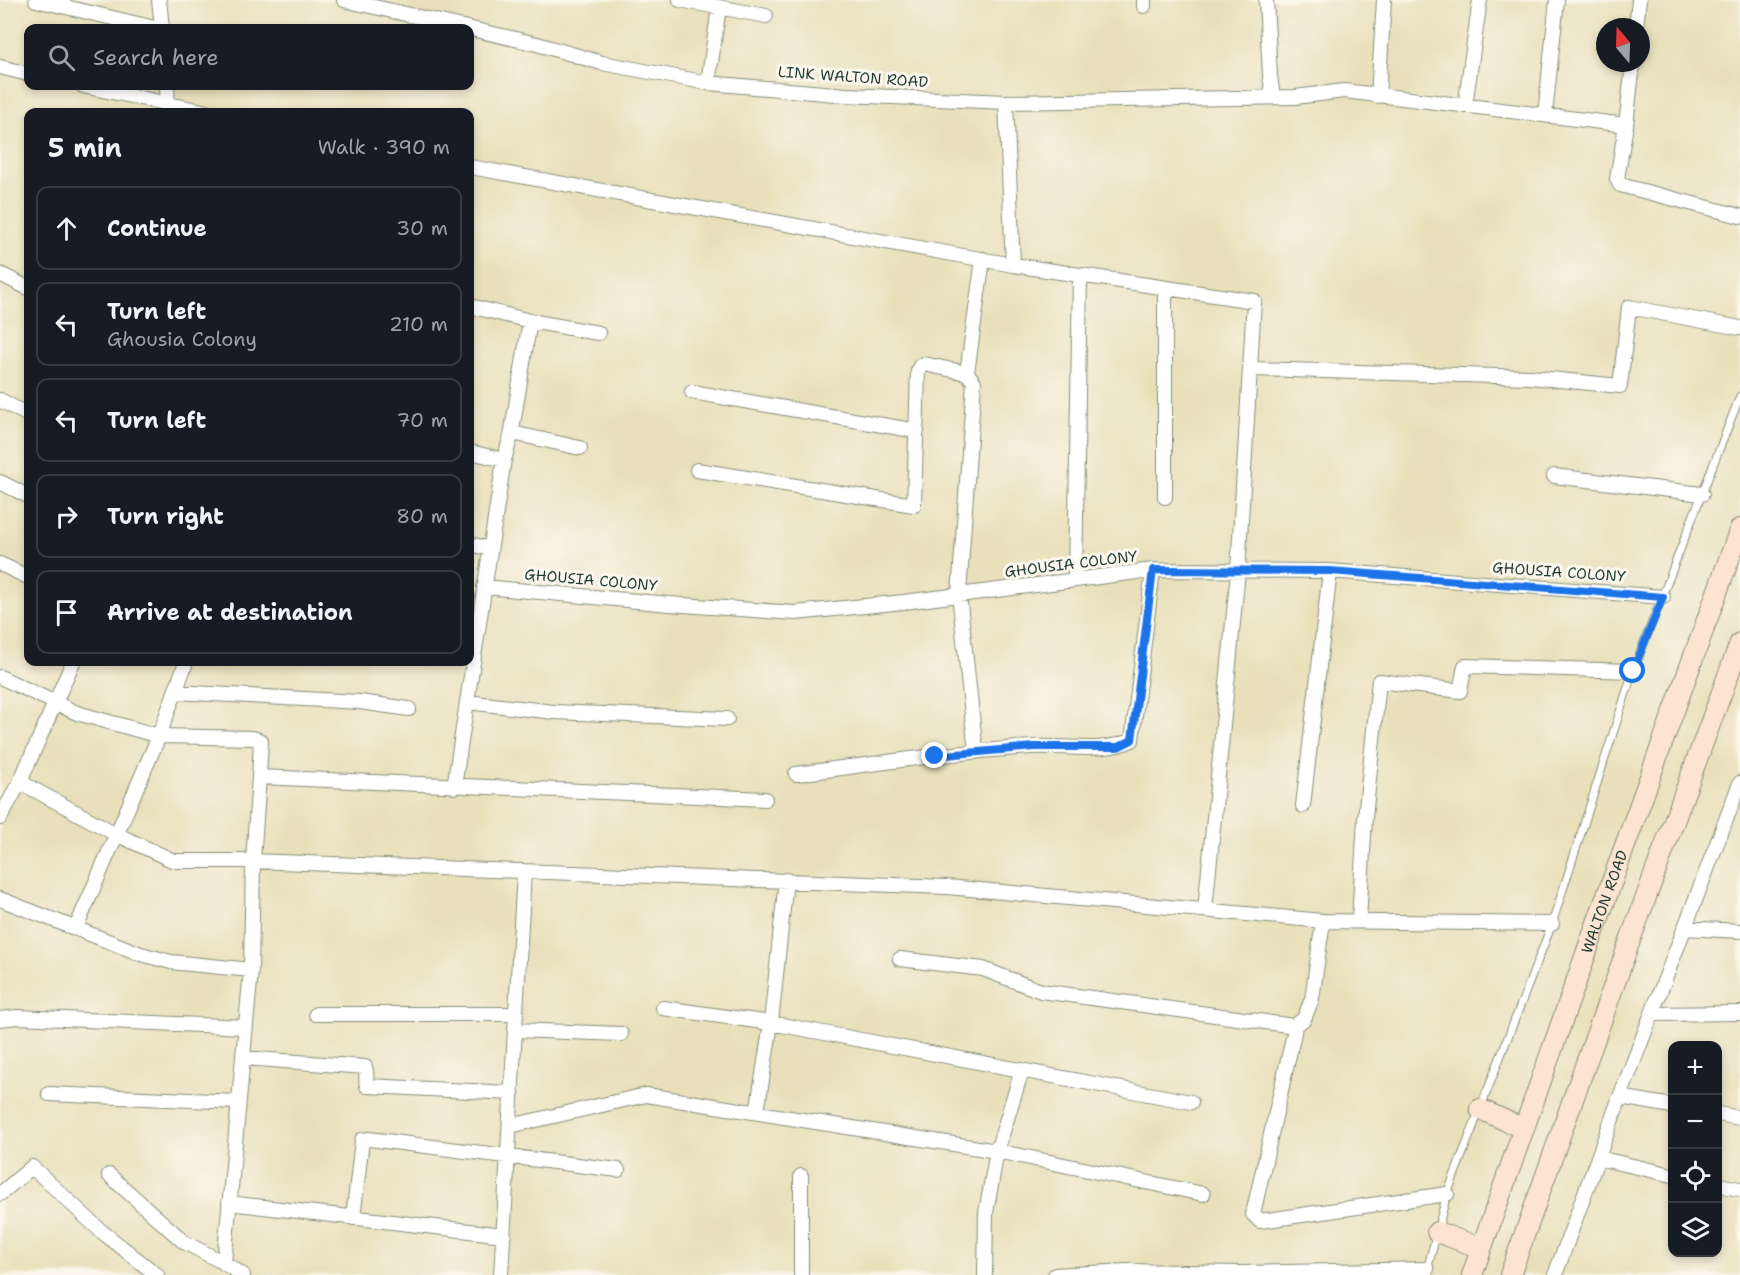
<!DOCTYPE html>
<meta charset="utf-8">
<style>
body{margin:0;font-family:"Shantell Sans",sans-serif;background:#20242c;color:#f1f3f6}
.controls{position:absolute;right:18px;bottom:18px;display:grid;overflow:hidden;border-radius:12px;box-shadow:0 3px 9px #0003}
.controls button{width:54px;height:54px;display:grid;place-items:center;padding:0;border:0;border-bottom:2px solid #363941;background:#171b24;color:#f1f3f6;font:30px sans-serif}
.compass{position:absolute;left:1596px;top:18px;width:54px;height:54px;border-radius:50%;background:#171b24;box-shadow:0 3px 9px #0003;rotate:341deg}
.stop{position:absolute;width:18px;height:18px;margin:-14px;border:4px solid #1a73e8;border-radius:50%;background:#fff}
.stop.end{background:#1a73e8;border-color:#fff;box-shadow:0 2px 6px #0008}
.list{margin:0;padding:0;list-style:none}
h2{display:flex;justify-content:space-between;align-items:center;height:78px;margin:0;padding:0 24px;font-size:26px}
h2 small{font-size:20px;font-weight:400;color:#9ea1a6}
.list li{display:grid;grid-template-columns:39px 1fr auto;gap:18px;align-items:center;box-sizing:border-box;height:84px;margin:0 12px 12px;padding:0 12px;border:2px solid #363941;border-radius:12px}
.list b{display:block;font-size:22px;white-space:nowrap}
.list p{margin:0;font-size:20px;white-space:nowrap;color:#9ea1a6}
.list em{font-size:20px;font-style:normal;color:#9ea1a6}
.icon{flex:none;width:33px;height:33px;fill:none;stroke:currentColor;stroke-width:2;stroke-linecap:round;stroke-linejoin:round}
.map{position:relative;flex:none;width:1740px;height:1275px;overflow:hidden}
.search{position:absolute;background:#171b24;box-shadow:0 3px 9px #0003;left:24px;top:24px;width:450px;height:66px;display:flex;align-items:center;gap:15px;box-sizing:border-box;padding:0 21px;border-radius:12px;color:#9ea1a6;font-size:22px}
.panel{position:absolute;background:#171b24;box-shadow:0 3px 9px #0003;left:24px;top:108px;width:450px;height:558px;border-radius:12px}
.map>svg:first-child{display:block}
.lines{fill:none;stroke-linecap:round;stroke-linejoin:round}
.lane-casing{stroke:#848e78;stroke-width:9}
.street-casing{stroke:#848e78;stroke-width:16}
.secondary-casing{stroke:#848e78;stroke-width:22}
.lane{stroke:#fff;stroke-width:7}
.street{stroke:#fff;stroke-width:14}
.secondary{stroke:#fde4d1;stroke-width:20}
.route{stroke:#1a73e8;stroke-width:8}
.labels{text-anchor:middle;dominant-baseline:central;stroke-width:6;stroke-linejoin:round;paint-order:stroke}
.street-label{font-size:15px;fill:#1f3d34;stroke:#fbf7ec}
</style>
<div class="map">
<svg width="1740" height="1275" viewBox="0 0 1740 1275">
<rect width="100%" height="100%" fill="#fbf7ec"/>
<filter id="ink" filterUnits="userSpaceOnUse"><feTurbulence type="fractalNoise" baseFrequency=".0167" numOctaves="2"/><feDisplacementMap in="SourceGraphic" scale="12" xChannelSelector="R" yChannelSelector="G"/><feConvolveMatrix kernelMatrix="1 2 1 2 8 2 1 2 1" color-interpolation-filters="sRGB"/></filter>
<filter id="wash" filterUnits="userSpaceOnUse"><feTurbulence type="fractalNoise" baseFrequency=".008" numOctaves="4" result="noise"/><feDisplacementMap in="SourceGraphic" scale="24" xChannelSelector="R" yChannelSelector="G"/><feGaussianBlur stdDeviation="1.35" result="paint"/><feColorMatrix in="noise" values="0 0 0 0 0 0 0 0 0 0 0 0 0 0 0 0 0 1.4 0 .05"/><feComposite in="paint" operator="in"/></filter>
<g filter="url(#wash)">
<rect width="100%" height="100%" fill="#e9e0bb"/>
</g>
<g filter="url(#ink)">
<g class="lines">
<g class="lane-casing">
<path id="lane" d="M1427,1270L1447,1194L1552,924L1633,671L1740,396"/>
</g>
<g class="street-casing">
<path id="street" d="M36,0L155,28
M159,0L162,28
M344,0L537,44L602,63L708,83L846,95L1006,102L1295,97L1344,91L1626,125
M680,0L766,16
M1144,0V6
M1266,0L1270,76L1273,96
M1636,27L1639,0
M1633,63L1626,125L1617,179L1620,185L1740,216
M0,67L28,74
M708,83L719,7
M83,86L207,112
M167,86L168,110
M1378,96L1384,0
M1006,102L1013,265
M1465,106L1480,0
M1545,115L1557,0
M470,167L1013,265L1254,301L1238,571L1205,910
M0,274L28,288
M470,306L530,321L598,333
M1250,369L1530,377L1620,386L1629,307L1740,328
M967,373L983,259
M692,392L917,431
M0,400L28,415
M511,436L530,321
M504,460L511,436L517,434L580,448
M697,470L914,505L918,371L920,366L924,364L967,373L974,382L959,594L976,752
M1554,476L1702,494
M0,482L28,496
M1165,497V288
M470,544L490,549
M0,564L28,577
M1075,579L1080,275
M484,587L669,604L795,613L904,602L1153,570L1330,571L1663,597
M0,677L77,713L159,736L253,738L261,741L259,777L765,799
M175,692L360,702L409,709
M467,702L554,712L727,719
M796,774C874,764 953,752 1032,747C1064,745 1103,754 1132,740L1153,570
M20,782L116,834L174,861H253L947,887L1323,921L1552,924
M454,787L504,460L470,452
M1303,806L1330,571
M0,818L20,782L73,662
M0,899L141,954L171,962L251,970
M1359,921L1365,818L1379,681L1460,691L1465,666L1633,671
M76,928L159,736L186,662
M1684,928L1740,931
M900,959L983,969L1041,991L1294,1026L1304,1019L1312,999L1323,921
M663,1008L771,1023L1191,1102
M316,1014H516
M1652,1014L1740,1013
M0,1019L17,1017L246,1027
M1294,1026V1033L1253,1214L1260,1221L1447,1194
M515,1030L621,1034
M243,1058L365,1067C368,1074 365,1080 367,1086L512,1093
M49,1094L238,1102
M1620,1097L1672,1106
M757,1112L771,1023L786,880
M1718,1114L1740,1118
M510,1126L646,1095L997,1151L1203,1194
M1598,1158L1672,1175
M109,1175L184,1242L224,1263
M1718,1185L1740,1189
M0,1194L32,1167L101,1231L157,1275
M229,1203L504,1235
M353,1218L362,1140L369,1139L618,1170
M243,1275L224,1263L251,970L253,861L259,777
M501,1275L524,872
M801,1275V1176
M985,1275L986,1213L997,1151L1022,1070
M1055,1275L1127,1271L1241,1273L1427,1269
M1555,1275L1620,1097L1740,783"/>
</g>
<g class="secondary-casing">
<g id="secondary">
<path d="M1480,1109L1524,1129"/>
<path d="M1437,1232L1481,1248"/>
<path id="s1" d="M1472,1275L1594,931L1740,529"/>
<path d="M1510,1275L1632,935L1740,643"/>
</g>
</g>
<use href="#lane" class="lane"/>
<use href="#street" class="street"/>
<use href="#secondary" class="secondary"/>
</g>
</g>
<g class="lines" filter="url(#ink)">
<path class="route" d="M935,756L1034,747H1118L1132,740L1153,570L1330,571L1663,597L1633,671"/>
</g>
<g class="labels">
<g class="street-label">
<text transform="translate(853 77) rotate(4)">LINK WALTON ROAD</text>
<text transform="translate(1071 564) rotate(-7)">GHOUSIA COLONY</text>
<text transform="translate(1559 572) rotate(4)">GHOUSIA COLONY</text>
<text transform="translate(591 580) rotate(5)">GHOUSIA COLONY</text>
<text stroke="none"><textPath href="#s1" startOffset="396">WALTON ROAD</textPath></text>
</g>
</g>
</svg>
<div class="controls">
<button>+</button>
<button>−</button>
<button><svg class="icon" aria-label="locate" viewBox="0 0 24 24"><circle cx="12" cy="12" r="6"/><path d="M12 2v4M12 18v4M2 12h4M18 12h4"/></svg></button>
<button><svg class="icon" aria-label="layers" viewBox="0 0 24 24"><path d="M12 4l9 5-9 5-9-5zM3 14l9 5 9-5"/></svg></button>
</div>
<svg class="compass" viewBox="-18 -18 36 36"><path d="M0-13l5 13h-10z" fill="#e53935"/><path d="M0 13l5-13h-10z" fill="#9ea1a6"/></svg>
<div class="stop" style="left:1633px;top:671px"></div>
<div class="stop end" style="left:935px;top:756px"></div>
<div class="search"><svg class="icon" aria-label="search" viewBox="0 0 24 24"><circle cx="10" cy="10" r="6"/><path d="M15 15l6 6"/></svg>Search here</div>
<section class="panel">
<h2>5 min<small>Walk · 390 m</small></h2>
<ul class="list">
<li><svg class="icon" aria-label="ahead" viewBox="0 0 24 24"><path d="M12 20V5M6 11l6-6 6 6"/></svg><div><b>Continue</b></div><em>30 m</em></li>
<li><svg class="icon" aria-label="left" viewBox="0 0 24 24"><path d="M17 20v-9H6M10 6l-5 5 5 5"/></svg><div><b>Turn left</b><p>Ghousia Colony</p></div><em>210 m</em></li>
<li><svg class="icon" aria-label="left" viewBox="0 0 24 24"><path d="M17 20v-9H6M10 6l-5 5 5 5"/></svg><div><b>Turn left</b></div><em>70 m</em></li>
<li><svg class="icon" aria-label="right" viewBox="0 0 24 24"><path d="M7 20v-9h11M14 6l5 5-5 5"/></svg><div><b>Turn right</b></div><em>80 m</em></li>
<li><svg class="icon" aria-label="arrive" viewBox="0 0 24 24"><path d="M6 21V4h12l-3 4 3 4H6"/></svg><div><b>Arrive at destination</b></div></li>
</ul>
</section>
</div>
